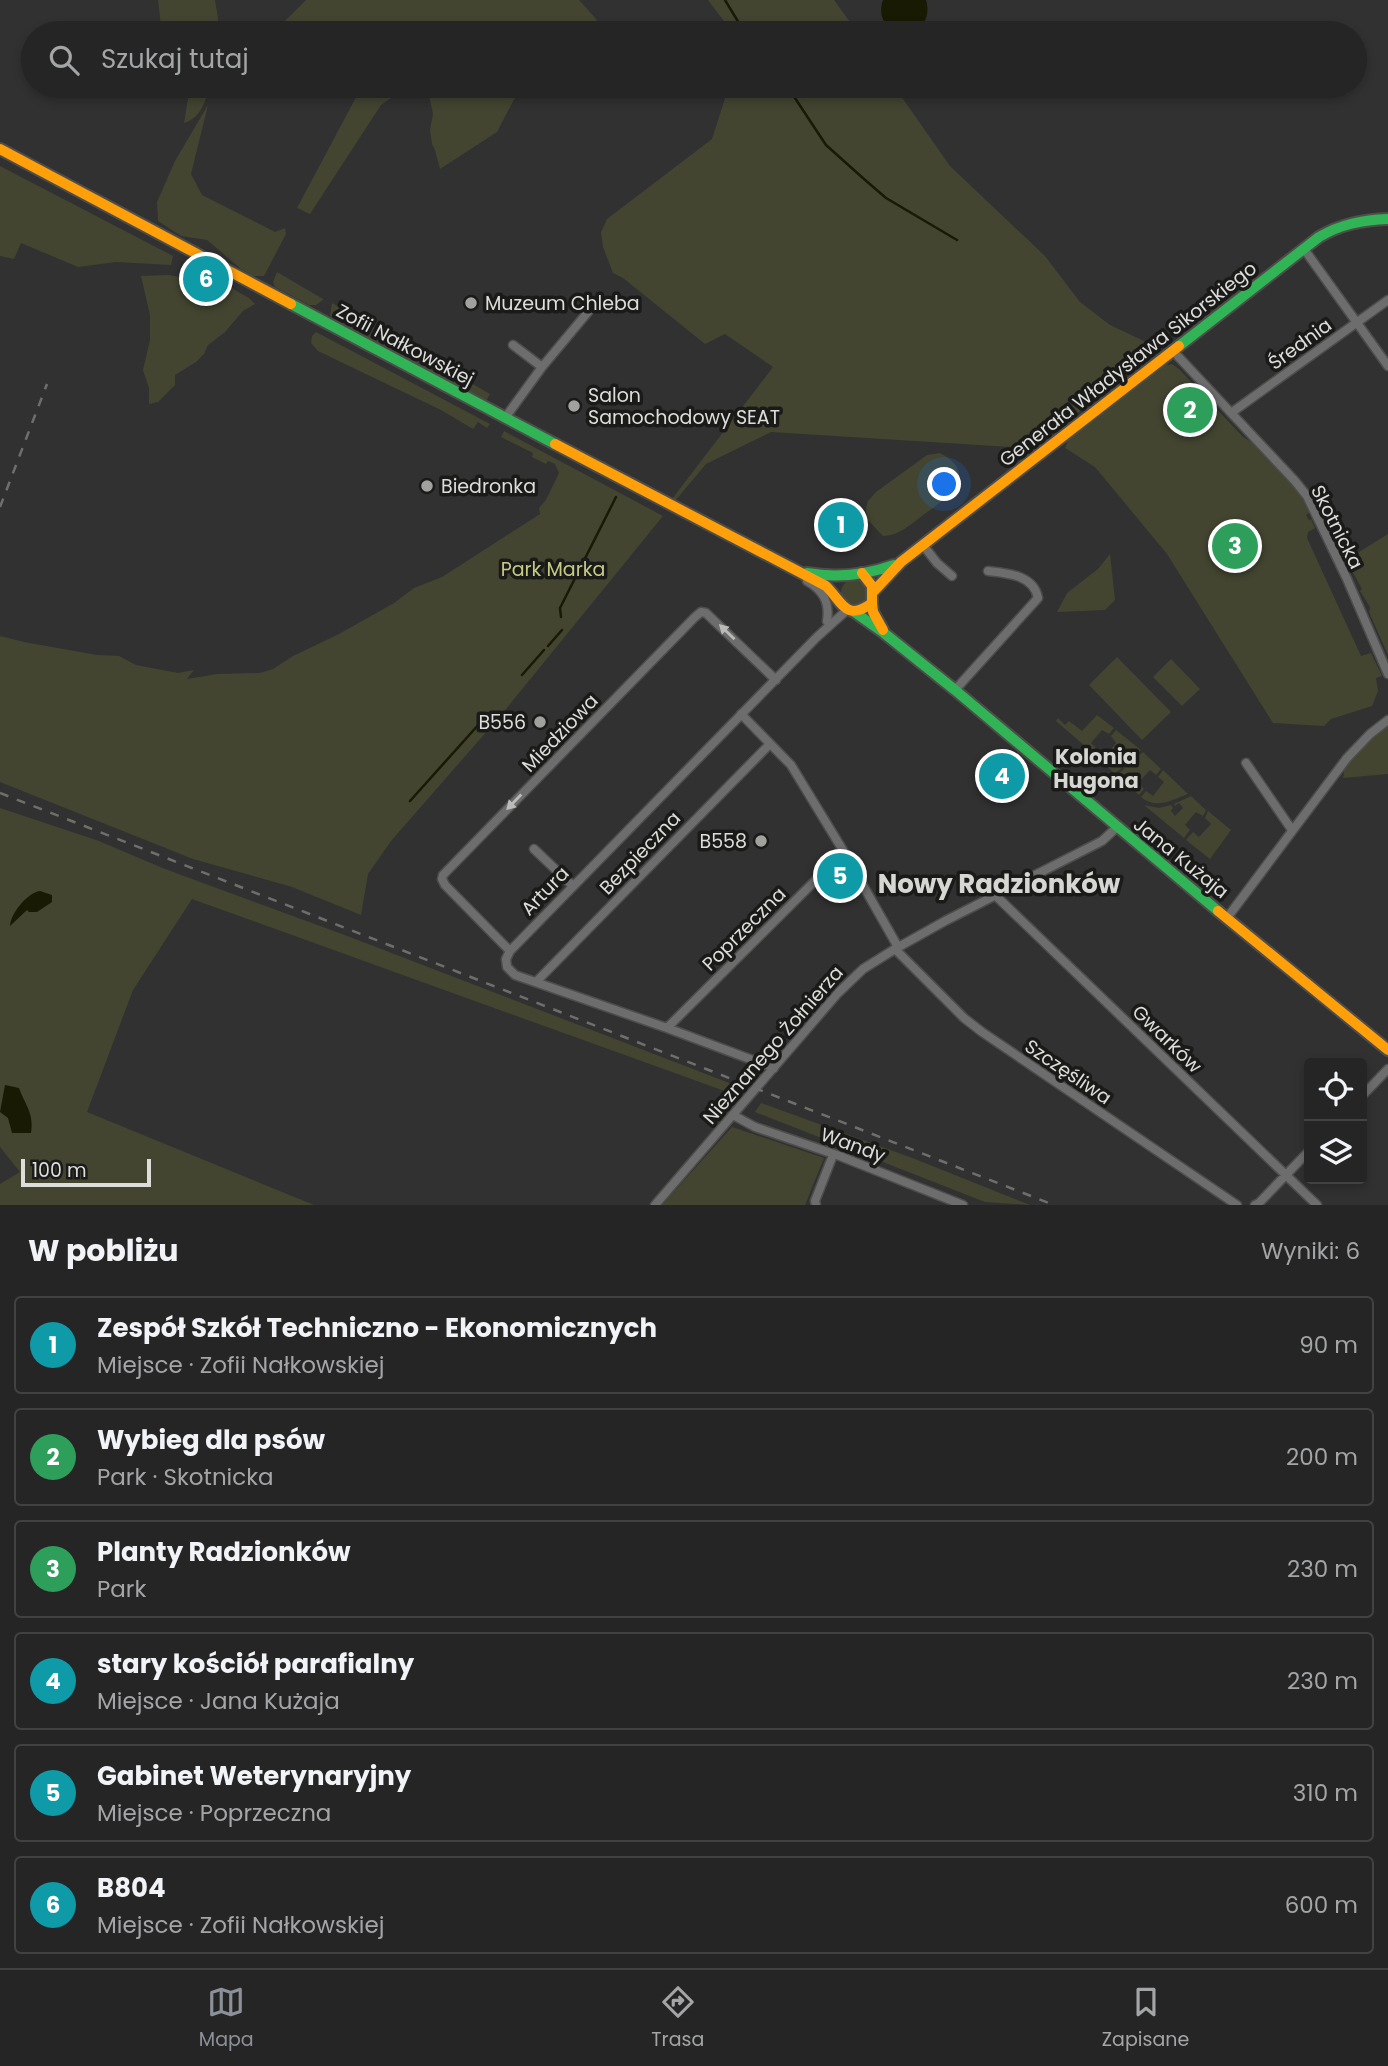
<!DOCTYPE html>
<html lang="pl">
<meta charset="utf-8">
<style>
body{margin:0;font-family:Poppins,sans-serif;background:#2d2d2d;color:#f1f3f6}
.controls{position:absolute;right:21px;bottom:21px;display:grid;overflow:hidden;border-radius:7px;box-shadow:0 4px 10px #0003}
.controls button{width:63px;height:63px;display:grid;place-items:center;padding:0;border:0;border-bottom:2px solid #424242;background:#252525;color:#f1f3f6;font:35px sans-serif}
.scale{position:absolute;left:21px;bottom:18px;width:130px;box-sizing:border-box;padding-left:7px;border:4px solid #dddddb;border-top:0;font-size:19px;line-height:24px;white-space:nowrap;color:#dddddb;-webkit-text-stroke:5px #1a1a19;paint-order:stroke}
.you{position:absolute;left:945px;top:485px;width:24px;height:24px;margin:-18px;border:5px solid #fff;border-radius:50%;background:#1a73e8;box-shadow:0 0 0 10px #1a73e833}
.badge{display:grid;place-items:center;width:46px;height:46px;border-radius:50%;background:#8c9099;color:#fff;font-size:23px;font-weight:700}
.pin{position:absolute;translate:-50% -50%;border:4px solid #fff;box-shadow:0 2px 7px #0006}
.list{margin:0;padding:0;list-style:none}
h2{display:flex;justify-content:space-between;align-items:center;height:91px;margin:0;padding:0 28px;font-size:30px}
h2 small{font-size:23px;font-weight:400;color:#a3a5a7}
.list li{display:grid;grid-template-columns:46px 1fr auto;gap:21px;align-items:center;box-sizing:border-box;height:98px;margin:0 14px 14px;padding:0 14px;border:2px solid #424242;border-radius:7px}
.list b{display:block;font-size:26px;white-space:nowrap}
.list p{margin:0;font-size:23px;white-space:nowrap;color:#a3a5a7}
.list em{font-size:23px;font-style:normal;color:#a3a5a7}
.icon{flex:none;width:38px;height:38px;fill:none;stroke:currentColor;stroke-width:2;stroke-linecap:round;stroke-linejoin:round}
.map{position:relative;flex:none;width:1388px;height:1205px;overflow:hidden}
.search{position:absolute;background:#252525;box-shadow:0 4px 10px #0003;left:21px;right:21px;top:21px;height:77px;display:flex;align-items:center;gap:18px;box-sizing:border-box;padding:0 24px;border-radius:38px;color:#a3a5a7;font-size:26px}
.sheet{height:763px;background:#252525}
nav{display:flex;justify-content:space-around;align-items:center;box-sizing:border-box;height:98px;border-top:2px solid #424242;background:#252525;font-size:19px;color:#a3a5a7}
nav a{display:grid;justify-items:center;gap:4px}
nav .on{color:#8c9099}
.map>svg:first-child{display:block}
.green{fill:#434531}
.water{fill:#191a04}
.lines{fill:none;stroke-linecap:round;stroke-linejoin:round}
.stream{stroke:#191a04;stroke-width:2.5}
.street-casing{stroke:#4d4d4c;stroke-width:11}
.fast-casing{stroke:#4d4d4c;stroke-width:14}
.slow-casing{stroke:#4d4d4c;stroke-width:14}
.street{stroke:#6c6d6c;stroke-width:8}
.fast{stroke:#30b455;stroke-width:10}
.slow{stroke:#ff9f0a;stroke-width:10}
.rail{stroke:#6e6e6d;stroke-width:2.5;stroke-dasharray:9 9;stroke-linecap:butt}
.oneway{fill:#bbbbba}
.poi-dot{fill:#a1a1a0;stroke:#1a1a19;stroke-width:2.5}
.labels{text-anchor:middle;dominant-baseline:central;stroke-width:7;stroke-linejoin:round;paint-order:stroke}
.poi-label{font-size:19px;fill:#dddddb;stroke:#1a1a19;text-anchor:start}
.street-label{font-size:19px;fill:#dddddb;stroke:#1a1a19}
.park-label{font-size:19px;fill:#c6cc86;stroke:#1a1a19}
.neighbourhood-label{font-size:21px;font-weight:bold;fill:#d6d6d2;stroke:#1a1a19}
.district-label{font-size:26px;font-weight:bold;fill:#d6d6d2;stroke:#1a1a19}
</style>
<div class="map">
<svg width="1388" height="1205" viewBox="0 0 1388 1205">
<rect width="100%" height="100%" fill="#313131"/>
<path class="green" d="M158,0H215L218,18L217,33H174L172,30L169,33H162Z
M306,0H579L597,20L579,33L278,32L283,23Z
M708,0H834L858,33H733Z
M190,86H209C206,101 201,118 184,123Z
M362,86H521L497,132L440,169L435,150L432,144L430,130L433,114L429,95L418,87H407L381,105L310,214L297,208Z
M729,86H894L950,166L1045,256L1080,302L1110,325L1146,342L1156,353L1049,435L1033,451L1026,448L771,432L706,464L675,501L672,499L773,367L725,334L705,344L623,278L613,273L603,247L601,232L607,219L712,139Z
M208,105L191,174L202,195L275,232L285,228L286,234L264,276H253L241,269L207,240L181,236L158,221L157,202L175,161Z
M0,166L173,256L171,265L116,262L78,267L21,243L14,259L0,256Z
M277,272L323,299H324L316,305H309L275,287L273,282Z
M207,274L249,298L255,304L243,311L225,332L208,345L204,354L196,362L175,375V385L158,402L149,404V388L143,370L150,340V315L141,276L169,275L186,278Z
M332,303L490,394L486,401L334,319L330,315Z
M316,332L490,424L487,428L478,422L473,429L441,410L318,351L311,343L312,336Z
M1166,363L1168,365L1172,364L1179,369L1243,437L1253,443L1288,481L1300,494L1310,512L1306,515L1309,520L1311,519L1315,528L1308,532L1307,538L1361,656L1371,653L1382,676L1376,678L1378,691L1372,706L1331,719L1324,726L1273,723L1167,554L1095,467L1065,448L1069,438Z
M504,431L663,516L502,714L391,841L368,874L361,915L292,887L193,859L0,782V636L24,642L97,655L119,656L136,665L178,673L194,670L187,679L217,674L260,673L273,669L293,656L339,634L394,603L414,588L442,577L540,514L539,508L546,500L559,473L555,464L548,461L546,464L532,457L533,453L501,437Z
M940,453C980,474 948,497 926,513C911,524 901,535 883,536L867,519L866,508L868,501L876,492L927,455Z
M1388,534V655L1369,612L1370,607L1360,591L1362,589L1346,560Z
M1110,554L1115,600L1105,610L1057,612L1067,593L1098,569Z
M841 593a14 14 0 1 1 28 0a14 14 0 1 1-28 0Z
M1117,657L1171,712L1142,740L1089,685Z
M1171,659L1200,689L1182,706L1153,677Z
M1097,715L1114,728L1109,734L1102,730L1091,743L1096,748L1093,753L1056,721L1058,718L1065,725L1069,721L1082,731Z
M1388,725V774L1343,778L1344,772L1342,770L1358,751Z
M1116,730L1141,750L1115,774L1095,755L1098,751L1105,756L1116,743L1111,736Z
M1143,752L1161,769L1156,775L1150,770L1138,783L1144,789L1139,795L1117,775Z
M1163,770L1188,794C1172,800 1156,810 1141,797L1146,791L1153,796L1164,782L1158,777Z
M1191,796L1206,810L1203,816L1196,812L1185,825L1190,830L1184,838L1144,805L1159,808L1171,805L1173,808L1171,811L1175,816L1183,808L1179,803L1175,806L1174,804Z
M0,808L99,841L165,869L350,937L732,1084L744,1098L192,899L133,990L87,1112L314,1205H0V1184L20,1172L0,1147Z
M1208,811L1231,830L1210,859L1186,840L1193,832L1199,837L1211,824L1205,818Z
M761,1103L915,1159L1030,1205L985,1202L755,1112Z
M732,1127L824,1158L805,1205H662Z"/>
<path class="water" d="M883,0H926C938,44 869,40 883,0Z
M40,891L52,895V902L37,912H29L27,910L10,926C11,913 27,893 40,891Z
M5,1085L19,1088C26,1107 34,1113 31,1133H12L8,1118L0,1112Z"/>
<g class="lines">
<path class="stream" d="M725,0L745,33
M787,86L826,145L864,179L886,198L957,240
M561,617L560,608L616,497
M548,646L562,630
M522,675L544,650
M410,801L480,723"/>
<g class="street-casing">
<path id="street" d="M1304,249L1388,366
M513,345L542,367
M1173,351L1295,481L1307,496L1322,527L1347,579L1388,674
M1231,413L1388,300
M505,418L542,367L588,312
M923,545L937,563L952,576
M807,581C823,590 830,602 827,621
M955,690L1038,598C1034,575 1007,573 988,571
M741,714L791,765L844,852L898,947
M1246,763L1292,830
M534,849L573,886
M995,895L1317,1205
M1227,918L1347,758L1370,734L1388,720
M895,949L964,1018L982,1032L1237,1205
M510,951L445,885L442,879L443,875L695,617L701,612L706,613L776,680
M536,982L767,747
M667,1028L844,852
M774,1068L667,1028L515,975L507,967L506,959L510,951L817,637L847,610
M1362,1096L1388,1069
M733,1115L755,1127L837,1155L963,1205
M655,1205L838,993L863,969L895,949L945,921L1102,841L1116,828
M816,1205L815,1201L833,1155
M1255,1205L1259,1203L1309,1151"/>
</g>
<g class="fast-casing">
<path id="fast" d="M291,304L555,444
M1179,346L1319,237C1341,224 1363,220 1388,219
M807,573C836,578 866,575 894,565
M853,611L884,633L955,690L1218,911"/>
</g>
<g class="slow-casing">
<path id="slow" d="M0,149L291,304
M555,444L826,586C843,603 846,622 872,603V586L862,573
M874,591L901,562L1179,346
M872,603L873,612L883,630
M1218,911L1388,1050"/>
</g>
<use href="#street" class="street"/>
<use href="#fast" class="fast"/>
<use href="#slow" class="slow"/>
<path class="rail" d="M0,507L47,384
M0,793L1054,1205"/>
</g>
<defs><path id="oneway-solid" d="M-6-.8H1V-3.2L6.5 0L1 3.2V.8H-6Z" transform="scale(1.75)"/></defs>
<g class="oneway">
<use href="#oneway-solid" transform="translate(727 632) rotate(-136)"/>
<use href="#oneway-solid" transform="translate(514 802) rotate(134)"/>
</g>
<g class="poi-dot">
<circle cx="471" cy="303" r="7"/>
<circle cx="574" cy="406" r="7"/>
<circle cx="427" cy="486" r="7"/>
<circle cx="540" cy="722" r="7"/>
<circle cx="761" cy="841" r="7"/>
</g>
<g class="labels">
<g class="poi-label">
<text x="485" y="303">Muzeum Chleba</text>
<text x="588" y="395">Salon<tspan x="588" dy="22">Samochodowy SEAT</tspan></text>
<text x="441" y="486">Biedronka</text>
<text x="526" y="722" text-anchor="end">B556</text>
<text x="747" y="841" text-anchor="end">B558</text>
</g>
<g class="street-label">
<text transform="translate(1300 344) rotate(-36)">Średnia</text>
<text transform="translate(405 345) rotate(28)">Zofii Nałkowskiej</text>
<text transform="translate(1128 364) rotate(-38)">Generała Władysława Sikorskiego</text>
<text transform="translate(1337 527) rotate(63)">Skotnicka</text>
<text transform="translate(560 733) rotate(-46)">Miedziowa</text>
<text transform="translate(640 853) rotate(-46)">Bezpieczna</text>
<text transform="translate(1181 858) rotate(39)">Jana Kużaja</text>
<text transform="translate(545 891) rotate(-46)">Artura</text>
<text transform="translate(744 929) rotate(-45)">Poprzeczna</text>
<text transform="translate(1167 1039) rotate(44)">Gwarków</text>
<text transform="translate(773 1045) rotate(-49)">Nieznanego Żołnierza</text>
<text transform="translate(1068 1072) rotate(34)">Szczęśliwa</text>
<text transform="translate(853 1145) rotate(20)">Wandy</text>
</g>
<g class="park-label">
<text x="553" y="569">Park Marka</text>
</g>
<g class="neighbourhood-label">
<text x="1096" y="756">Kolonia<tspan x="1096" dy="24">Hugona</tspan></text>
</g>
<g class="district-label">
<text x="999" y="884">Nowy Radzionków</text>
</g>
</g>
</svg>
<div class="controls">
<button><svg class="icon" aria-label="locate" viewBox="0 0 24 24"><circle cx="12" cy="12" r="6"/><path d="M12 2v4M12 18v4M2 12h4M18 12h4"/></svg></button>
<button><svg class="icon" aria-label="layers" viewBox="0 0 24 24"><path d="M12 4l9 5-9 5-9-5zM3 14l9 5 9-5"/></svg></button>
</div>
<div class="scale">100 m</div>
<div class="you"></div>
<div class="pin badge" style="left:841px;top:525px;background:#0f9aa8">1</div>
<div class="pin badge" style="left:1190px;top:410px;background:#2e9e5b">2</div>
<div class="pin badge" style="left:1235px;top:546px;background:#2e9e5b">3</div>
<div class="pin badge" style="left:1002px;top:776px;background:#0f9aa8">4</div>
<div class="pin badge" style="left:840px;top:876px;background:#0f9aa8">5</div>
<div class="pin badge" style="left:206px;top:279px;background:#0f9aa8">6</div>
<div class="search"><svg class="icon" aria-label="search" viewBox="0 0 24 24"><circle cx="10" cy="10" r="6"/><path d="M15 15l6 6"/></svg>Szukaj tutaj</div>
</div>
<section class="sheet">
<h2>W pobliżu<small>Wyniki: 6</small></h2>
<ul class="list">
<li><span class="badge" style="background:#0f9aa8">1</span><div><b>Zespół Szkół Techniczno - Ekonomicznych</b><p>Miejsce · Zofii Nałkowskiej</p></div><em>90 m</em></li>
<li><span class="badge" style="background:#2e9e5b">2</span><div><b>Wybieg dla psów</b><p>Park · Skotnicka</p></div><em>200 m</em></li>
<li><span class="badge" style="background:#2e9e5b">3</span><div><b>Planty Radzionków</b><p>Park</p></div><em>230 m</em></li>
<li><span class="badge" style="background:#0f9aa8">4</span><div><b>stary kościół parafialny</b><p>Miejsce · Jana Kużaja</p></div><em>230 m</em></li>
<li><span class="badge" style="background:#0f9aa8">5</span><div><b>Gabinet Weterynaryjny</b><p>Miejsce · Poprzeczna</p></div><em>310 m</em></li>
<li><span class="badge" style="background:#0f9aa8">6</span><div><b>B804</b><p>Miejsce · Zofii Nałkowskiej</p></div><em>600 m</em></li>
</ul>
</section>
<nav>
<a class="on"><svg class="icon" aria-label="map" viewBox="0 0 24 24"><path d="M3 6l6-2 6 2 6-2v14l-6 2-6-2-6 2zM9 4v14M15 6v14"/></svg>Mapa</a>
<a><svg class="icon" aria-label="directions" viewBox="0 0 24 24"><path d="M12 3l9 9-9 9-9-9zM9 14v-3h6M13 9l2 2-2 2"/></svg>Trasa</a>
<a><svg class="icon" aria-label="saved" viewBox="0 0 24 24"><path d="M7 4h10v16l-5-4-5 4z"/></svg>Zapisane</a>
</nav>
